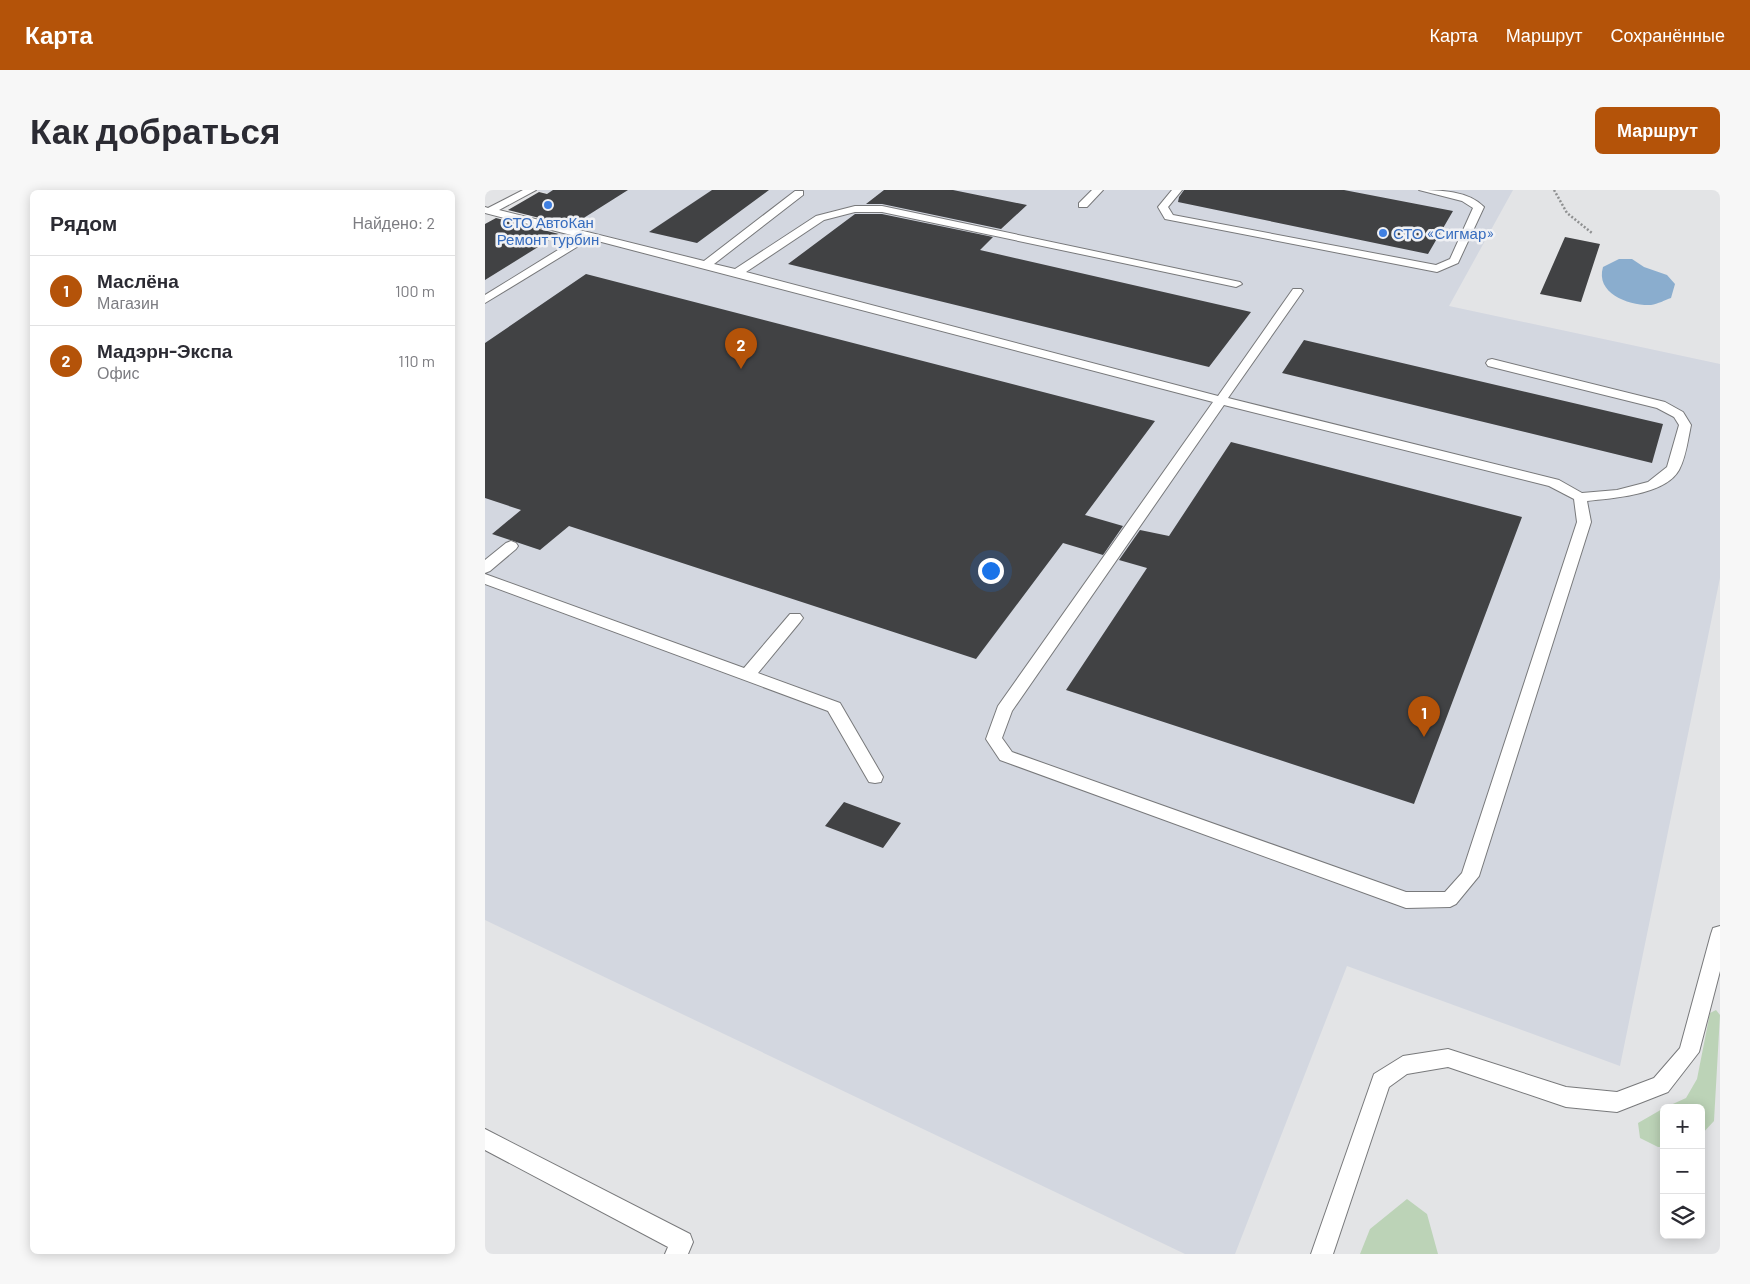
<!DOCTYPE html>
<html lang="ru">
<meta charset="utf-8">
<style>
body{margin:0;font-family:Barlow,sans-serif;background:#f7f7f7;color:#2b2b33}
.controls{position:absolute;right:15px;bottom:15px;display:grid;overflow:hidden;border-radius:8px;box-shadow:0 2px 12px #0003}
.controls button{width:45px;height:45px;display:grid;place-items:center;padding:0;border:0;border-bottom:1px solid #e1e1e2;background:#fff;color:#2b2b33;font:25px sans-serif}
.you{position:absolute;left:505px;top:380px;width:18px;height:18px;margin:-12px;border:4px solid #fff;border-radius:50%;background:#1a73e8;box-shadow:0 0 0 8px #1a73e833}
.badge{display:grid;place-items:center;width:32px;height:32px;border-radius:50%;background:#b45309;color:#fff;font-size:16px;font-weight:700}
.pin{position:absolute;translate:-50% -41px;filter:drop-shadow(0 1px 2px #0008)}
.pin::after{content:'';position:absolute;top:26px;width:18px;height:15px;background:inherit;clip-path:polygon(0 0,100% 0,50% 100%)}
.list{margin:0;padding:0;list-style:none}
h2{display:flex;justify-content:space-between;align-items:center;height:65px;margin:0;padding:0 20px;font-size:21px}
h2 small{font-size:16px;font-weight:400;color:#7c7c81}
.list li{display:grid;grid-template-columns:32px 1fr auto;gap:15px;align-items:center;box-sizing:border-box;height:70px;padding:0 20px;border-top:1px solid #e1e1e2}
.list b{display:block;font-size:19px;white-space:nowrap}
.list p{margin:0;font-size:16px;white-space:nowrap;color:#7c7c81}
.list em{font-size:16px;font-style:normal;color:#7c7c81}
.icon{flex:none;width:28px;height:28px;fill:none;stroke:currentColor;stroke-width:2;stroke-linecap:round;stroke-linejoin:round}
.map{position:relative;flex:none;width:1235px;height:1064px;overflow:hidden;border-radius:8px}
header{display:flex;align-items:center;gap:30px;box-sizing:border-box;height:70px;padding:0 25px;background:#b45309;color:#fff}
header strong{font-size:24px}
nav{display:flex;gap:28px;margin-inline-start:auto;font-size:18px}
.intro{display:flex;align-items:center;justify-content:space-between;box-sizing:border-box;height:120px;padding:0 30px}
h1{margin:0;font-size:35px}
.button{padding:12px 22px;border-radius:8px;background:#b45309;color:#fff;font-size:18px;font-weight:700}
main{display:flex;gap:30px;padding:0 30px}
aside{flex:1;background:#fff;border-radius:8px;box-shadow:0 2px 12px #0003}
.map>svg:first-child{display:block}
.built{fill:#d3d7e0}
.green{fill:#bcd3b7}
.water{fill:#8aadce}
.building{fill:#414244}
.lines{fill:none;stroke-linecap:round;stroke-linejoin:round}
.service-casing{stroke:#78797b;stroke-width:2}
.path{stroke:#8f9091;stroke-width:2.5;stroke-dasharray:2 2;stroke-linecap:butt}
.service{fill:#fff;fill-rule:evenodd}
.shop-dot{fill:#3f7fe0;stroke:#f0f1f4;stroke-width:2}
.labels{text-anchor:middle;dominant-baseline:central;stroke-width:5;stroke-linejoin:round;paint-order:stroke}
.far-shop-label{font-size:15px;fill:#366cbe;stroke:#f0f1f4}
</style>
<header>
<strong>Карта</strong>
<nav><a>Карта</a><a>Маршрут</a><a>Сохранённые</a></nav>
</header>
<div class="intro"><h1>Как добраться</h1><a class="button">Маршрут</a></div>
<main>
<aside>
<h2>Рядом<small>Найдено: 2</small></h2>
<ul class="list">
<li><span class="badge">1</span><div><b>Маслёна</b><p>Магазин</p></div><em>100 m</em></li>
<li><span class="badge">2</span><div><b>Мадэрн-Экспа</b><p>Офис</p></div><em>110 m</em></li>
</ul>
</aside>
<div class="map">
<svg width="1235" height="1064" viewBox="0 0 1235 1064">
<rect width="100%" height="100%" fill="#e3e4e6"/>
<path class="built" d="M49,0H1028L964,116L1235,174V388L1135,876L862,776L750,1064H700L0,730V90L89,34L99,12Z"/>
<path class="green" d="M1231,820L1235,825L1229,931L1216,945V918H1179L1201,908L1212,889L1225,823Z
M1179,918V957H1173L1155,948L1153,933Z
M922,1009L942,1024L953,1064H875L885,1039Z"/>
<path class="water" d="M1134,69H1147L1159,77L1182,85L1190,94L1186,108C1180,110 1173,114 1166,115C1145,116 1110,104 1118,77Z"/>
<path class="building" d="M68,0H143L86,36L23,20L54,2L62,4Z
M227,0H284L212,53L164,42Z
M399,0H468L542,15L516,39L397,14H381Z
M699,0H859L968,21L943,64L693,12L694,7Z
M370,24H397L508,47L495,60L766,122L724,177L303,74Z
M11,28L74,44L0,90V34Z
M1080,47L1115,54L1096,112L1055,104Z
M101,84L670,231L600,325L638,336L618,365L578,353L491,469L84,336L55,360L7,344L36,320L0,308V153Z
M819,150L1178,234L1167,273L797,183Z
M746,252L1037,327L929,614L581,500L662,378L634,370L655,340L684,346Z
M359,612L416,633L398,658L340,636Z"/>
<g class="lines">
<g class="service-casing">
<path id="service" d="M38,0H51L14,20L219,71L310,1H318V5L229,74L250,79L331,26L370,16H397L755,92L757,94L751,97L397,22H370L339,30L261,82L733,206L808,99H816L818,101L743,208L1074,290L1097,303L1132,300L1163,292L1182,277L1194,235L1189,227L1172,218L1003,176L1001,173L1003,170L1007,169L1180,212L1198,222L1206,235C1203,249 1201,267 1194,280C1180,305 1128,308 1102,311L1106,332L994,686L971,714L965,717L921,718L515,570L501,549L513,516L728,212L105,49L0,113V105L94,47L0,23V17L3,18ZM739,215L1064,296L1089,309L1092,332L977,683L960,702H921L527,562L517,548L527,521Z
M607,0H618L602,17H594V13Z
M687,0H697L683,17L688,25L951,75L965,69L988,18L977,11L934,0C955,0 984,1 999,17L973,73L952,82L680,29L673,17Z
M26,351L31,353L33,356L31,359L5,381L0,383V370L21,353Z
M0,384L259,478L305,424H315L318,428L315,432L273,483L355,513L398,587L396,592L390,593L384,592L343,521L0,394Z
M1235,736V781L1214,862L1183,902L1132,922L1081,917L963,877L922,884L904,897L848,1064H826L889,884L918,866L963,859L1081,897L1132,902L1169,888L1195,858L1226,744L1228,738Z
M0,939L205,1044L208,1052L203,1064H180L183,1057L0,960Z"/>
</g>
<path class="path" d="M1069,0L1082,23L1107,43"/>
<use href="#service" class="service"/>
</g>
<g class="shop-dot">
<circle cx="63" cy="15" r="5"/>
<circle cx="898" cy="43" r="5"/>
</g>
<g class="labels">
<g class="far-shop-label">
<text x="63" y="32">СТО АвтоКан<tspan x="63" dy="17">Ремонт турбин</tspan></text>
<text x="908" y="43" text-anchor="start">СТО «Сигмар»</text>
</g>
</g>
</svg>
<div class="controls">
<button>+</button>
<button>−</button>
<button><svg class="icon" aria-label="layers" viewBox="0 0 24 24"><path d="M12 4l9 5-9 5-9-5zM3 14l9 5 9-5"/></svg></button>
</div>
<div class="you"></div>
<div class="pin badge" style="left:939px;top:547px">1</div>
<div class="pin badge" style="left:256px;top:179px">2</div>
</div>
</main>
